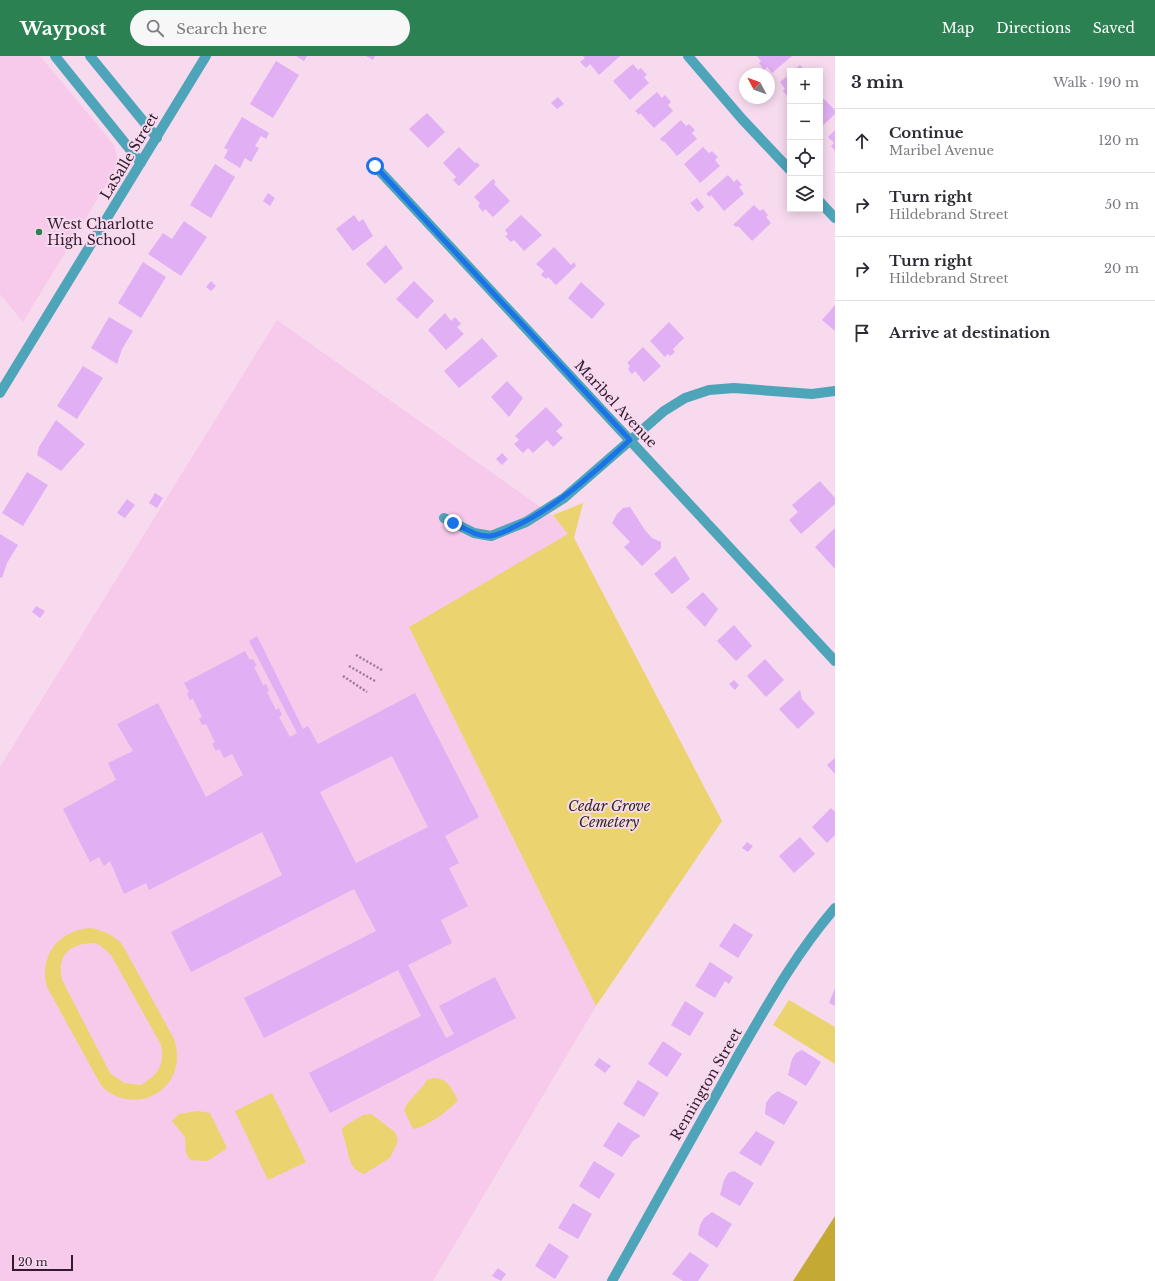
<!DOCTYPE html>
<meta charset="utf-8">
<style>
body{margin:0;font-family:"Libre Baskerville",serif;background:#f7f7f7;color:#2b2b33}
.controls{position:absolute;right:12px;top:12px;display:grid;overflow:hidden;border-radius:0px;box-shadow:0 2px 10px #0003}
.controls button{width:36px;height:36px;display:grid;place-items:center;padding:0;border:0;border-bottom:1px solid #e1e1e2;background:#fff;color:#2b2b33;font:20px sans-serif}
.compass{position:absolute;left:739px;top:12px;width:36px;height:36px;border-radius:50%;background:#fff;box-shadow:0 2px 10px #0003;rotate:311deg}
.scale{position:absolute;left:12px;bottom:10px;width:61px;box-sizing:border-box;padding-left:4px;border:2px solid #331a2d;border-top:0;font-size:11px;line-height:14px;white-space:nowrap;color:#331a2d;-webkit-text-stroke:3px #f7daee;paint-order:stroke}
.stop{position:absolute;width:12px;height:12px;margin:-9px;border:3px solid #1a73e8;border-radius:50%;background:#fff}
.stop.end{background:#1a73e8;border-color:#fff;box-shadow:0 1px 4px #0008}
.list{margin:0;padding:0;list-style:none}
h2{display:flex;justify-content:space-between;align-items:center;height:52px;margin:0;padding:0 16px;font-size:17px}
h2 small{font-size:13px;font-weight:400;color:#7c7c81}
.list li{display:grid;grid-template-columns:26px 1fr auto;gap:12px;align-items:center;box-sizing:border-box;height:64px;padding:0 16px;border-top:1px solid #e1e1e2}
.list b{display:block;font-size:15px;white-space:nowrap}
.list p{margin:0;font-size:13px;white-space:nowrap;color:#7c7c81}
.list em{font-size:13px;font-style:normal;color:#7c7c81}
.icon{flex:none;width:22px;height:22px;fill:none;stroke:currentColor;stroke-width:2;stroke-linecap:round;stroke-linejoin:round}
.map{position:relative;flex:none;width:835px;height:1225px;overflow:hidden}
header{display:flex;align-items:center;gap:24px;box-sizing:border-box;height:56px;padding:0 20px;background:#2c8153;color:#fff}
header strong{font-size:19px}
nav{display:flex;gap:22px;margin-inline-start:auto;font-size:14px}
.search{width:280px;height:36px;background:#f7f7f7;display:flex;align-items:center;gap:10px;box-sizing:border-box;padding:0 14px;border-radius:22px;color:#7c7c81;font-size:15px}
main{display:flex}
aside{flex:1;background:#fff}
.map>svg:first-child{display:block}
.built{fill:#f7c9ea}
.green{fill:#ebd36f;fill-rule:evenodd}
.forest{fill:#c4aa34}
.building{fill:#e1aff4;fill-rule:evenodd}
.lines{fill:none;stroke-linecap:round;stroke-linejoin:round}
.path{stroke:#977c8f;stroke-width:2.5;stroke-dasharray:2 2;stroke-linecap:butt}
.minor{stroke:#4ea4b9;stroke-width:10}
.route{stroke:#1a73e8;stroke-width:5}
.poi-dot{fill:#2c8153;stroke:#f7daee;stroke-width:1.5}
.labels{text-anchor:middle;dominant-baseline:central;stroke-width:4;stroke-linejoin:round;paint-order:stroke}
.street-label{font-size:14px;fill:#331a2d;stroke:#f7daee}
.poi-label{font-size:14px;fill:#331a2d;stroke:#f7daee;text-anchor:start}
.park-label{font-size:14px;font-style:italic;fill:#2f2b17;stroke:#f7daee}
</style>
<header>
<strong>Waypost</strong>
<div class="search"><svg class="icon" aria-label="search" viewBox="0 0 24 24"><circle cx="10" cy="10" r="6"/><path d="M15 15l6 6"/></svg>Search here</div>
<nav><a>Map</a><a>Directions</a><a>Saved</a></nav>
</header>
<main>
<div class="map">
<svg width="835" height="1225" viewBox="0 0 835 1225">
<rect width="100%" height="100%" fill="#f7daee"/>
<path class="built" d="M0,0H40L114,89L117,101L115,114L23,266L0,238Z
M277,264L553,460L569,478L409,571L596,950L433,1225H0V711Z"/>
<path class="green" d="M583,447L574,482L722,765L596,950L409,571L568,478L553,459Z
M92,872C104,875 113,879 122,888L174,983C190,1030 139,1063 102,1031L47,931C38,899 60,873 92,872ZM95,887L101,890L111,899L161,989C165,1009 158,1019 141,1029L124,1027L110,1017L62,924C56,898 71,887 95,887Z
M789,944L835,971V1008L773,969Z
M433,1022C448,1022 451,1032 458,1044C450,1054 425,1072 413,1073L404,1054C409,1042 421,1035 427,1024Z
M272,1037L306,1106L268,1124L235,1055Z
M198,1055L210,1057L227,1092L208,1105L190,1104L186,1097L185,1081L172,1065L179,1058Z
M371,1058L395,1076L398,1085L390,1102L364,1118C351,1113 350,1105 347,1093C346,1085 342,1080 342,1072L363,1059Z"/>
<path class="forest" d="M835,1160V1225H793Z"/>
<path class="building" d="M296,0H307L304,5Z
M366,0H375L373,4Z
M583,0H620L599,19L590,8L586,12L580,6L585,2Z
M757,0H792L772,17L767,11L764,14L759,7L761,5Z
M276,5L299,19L273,62L250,48Z
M633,8L638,14L641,12L647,19L644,21L649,27L630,44L613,25Z
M800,9L805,15H793Z
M790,18V39L788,41L783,35L785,33L780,26Z
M657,36L662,42L665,39L671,46L668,49L673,55L654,72L640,57L639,59L635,55Z
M820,39L835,54V58L820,72Z
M558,41L564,48L557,53L551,47Z
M427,57L445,76L428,92L409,73Z
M242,61L269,77L266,83L261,80L255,90L259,92L251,106L245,102L240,112L224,102L228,94L224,92Z
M681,64L686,70L689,68L695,74L692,77L697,83L677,100L664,85L663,86L660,83Z
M835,74V95L831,90L834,87L828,81Z
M459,91L475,107L476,106L480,109L459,130L453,124L456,121L443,107Z
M703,91L709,97L712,95L718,101L715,104L720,110L700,127L684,108Z
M215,108L235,121L211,162L190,149Z
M728,119L734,126L737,123L742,129L739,131L744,138L724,155L711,139L710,141L706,138Z
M493,123L496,126L494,128L510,145L493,161L485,153L483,156L478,150L480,147L474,141Z
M268,137L275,142L270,150L263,145Z
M697,142L704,151L698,156L690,147Z
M754,149L760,155L763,153L768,159L766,161L771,167L752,185L738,170L737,171L733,169Z
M354,159L359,166L363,163L373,180L353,195L336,173Z
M521,159L542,179L524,195L514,184L511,186L505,180L508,178L505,174Z
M184,165L207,181L181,220L148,198L163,177L172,183Z
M386,189L403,212L385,228L366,208Z
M554,191L571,209L574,206L576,210L556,229L548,221L546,223L541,219L544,215L536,208Z
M143,206L166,221L141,262L118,247Z
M211,225L216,230L211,235L206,231Z
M414,225L434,245L417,263L396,243Z
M581,226L605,248L592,263L568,242Z
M835,249V275L822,264Z
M445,257L451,265L455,261L461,268L457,271L464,278L446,294L428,274Z
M109,261L133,275L122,293L117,308L91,292Z
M669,266L684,282L673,293L675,296L670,300L668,298L665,301L650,285Z
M482,282L498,300L459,332L444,315Z
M643,291L661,310L644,326L635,315L632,318L628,313L630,310L627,307Z
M83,310L103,322L77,363L57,350Z
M507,325L523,342L509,361L491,341Z
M546,351L563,369L556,375L563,382L553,391L547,384L533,397L528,392L523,397L514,388L519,384L515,380Z
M56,364L85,388L61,415L37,399L39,391Z
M502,397L508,403L502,409L496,403Z
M27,416L48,429L23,470L2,457Z
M820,425L835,442V448L801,478L789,464L798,456L792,449Z
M155,437L163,442L157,452L149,447Z
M127,443L135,449L125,462L117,457Z
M630,451L645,474L652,482L661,486V492L642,510L624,491L630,486L612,467L617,458L623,452Z
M835,472V513L815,491Z
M0,478L18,489L7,507L2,522L0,521Z
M675,500L690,523L672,538L654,518Z
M703,536L718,553L705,571L686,551Z
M36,550L45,555L40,562L32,556Z
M734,569L752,590L736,605L717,585Z
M257,580L303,673L308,670L318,688L415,637L479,761L445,780L459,807L449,812L468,850L441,864L452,887L408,909L446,982L454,978L439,950L495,921L516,962L330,1057L309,1017L421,960L398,914L264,982L244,942L376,875L354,833L191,916L171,876L282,819L262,776L149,834L146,827L124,838L110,805L104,810L99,801L90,806L63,753L116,724L108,707L133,695L117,668L158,647L206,741L243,719L232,698L224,702L219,693L216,695L212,688L215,686L206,668L202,669L199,663L202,661L193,643L190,644L187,638L189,636L184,627L245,595L250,604L253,603L257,610L254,611L263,629L266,628L269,635L267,636L276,654L279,652L282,659L279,661L290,681L297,677L249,585ZM392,700L428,771L356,807L320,736Z
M765,603L784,624L766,641L747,620Z
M734,624L739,629L735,634L729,628Z
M800,634L802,643L815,657L798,673L779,653Z
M835,702V718L827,709Z
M831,752L835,756V779L827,787L812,771Z
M800,781L815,798L794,817L779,800Z
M747,786L753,790L748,796L742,792Z
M734,867L753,879L738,902L719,890Z
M710,906L733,921L729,928L725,925L715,942L695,930Z
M835,932V950L829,947Z
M685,945L704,957L690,980L671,969Z
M663,985L682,998L667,1021L648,1008Z
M802,994L821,1006L806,1030L788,1019L792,1003L796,997Z
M599,1002L611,1010L605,1017L594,1009Z
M638,1024L659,1037L644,1061L623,1048Z
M778,1035L798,1046L784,1069L765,1058L766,1047L771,1040Z
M618,1066L641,1080L633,1085L622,1101L603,1090Z
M756,1075L775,1086L761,1110L739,1097Z
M594,1105L615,1118L599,1143L579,1130Z
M734,1115L754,1127L740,1150L720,1139L724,1124L728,1117Z
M573,1147L592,1158L578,1183L558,1172Z
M712,1156L732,1168L717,1192L698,1179L700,1169L704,1162Z
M549,1187L569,1200L555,1223L535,1210Z
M690,1196L709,1209L698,1225H683L672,1218Z
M498,1212L506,1218L501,1225L492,1220Z"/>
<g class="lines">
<path class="path" d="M356,599L382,614
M349,610L375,625
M343,620L367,636"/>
<path class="minor" d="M55,0L141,107
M90,0L157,82
M688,0L742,63L790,114
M375,110L835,605
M820,146L835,162
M0,337L206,0
M444,462L474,477L491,480L526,466L564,442L664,355L685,342L709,334L734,332L812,338L835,335
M612,1225C655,1149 697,1072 740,996C769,946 797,896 835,852"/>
</g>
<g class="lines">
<path class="route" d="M375,110L630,384C594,416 560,449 516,470C508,474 499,479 490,480C477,481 465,472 453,467"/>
</g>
<circle class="poi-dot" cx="39" cy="176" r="4"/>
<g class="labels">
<g class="street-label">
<text transform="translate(129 100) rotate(-59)">LaSalle Street</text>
<text transform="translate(616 348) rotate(47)">Maribel Avenue</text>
<text transform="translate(706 1028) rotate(-60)">Remington Street</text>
</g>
<g class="poi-label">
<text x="47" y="168">West Charlotte<tspan x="47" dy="16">High School</tspan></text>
</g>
<g class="park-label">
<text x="609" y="750">Cedar Grove<tspan x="609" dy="16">Cemetery</tspan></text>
</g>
</g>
</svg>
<div class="controls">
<button>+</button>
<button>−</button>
<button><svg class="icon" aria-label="locate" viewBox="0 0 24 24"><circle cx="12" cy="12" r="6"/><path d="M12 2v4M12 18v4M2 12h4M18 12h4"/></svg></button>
<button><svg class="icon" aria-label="layers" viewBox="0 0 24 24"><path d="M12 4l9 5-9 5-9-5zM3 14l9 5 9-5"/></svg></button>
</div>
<svg class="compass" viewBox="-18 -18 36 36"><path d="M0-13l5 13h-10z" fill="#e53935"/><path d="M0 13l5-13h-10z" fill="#7c7c81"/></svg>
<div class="scale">20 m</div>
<div class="stop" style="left:375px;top:110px"></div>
<div class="stop end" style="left:453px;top:467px"></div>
</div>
<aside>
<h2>3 min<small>Walk · 190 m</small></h2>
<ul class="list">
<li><svg class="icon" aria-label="ahead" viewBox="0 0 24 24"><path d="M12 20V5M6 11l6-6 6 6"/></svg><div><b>Continue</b><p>Maribel Avenue</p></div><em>120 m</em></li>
<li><svg class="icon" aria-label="right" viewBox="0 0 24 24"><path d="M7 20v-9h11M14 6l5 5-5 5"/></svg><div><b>Turn right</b><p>Hildebrand Street</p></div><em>50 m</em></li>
<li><svg class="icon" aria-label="right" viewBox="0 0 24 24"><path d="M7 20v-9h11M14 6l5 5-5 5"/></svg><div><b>Turn right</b><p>Hildebrand Street</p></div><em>20 m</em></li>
<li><svg class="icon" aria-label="arrive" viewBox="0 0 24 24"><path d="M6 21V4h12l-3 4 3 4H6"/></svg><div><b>Arrive at destination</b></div></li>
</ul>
</aside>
</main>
